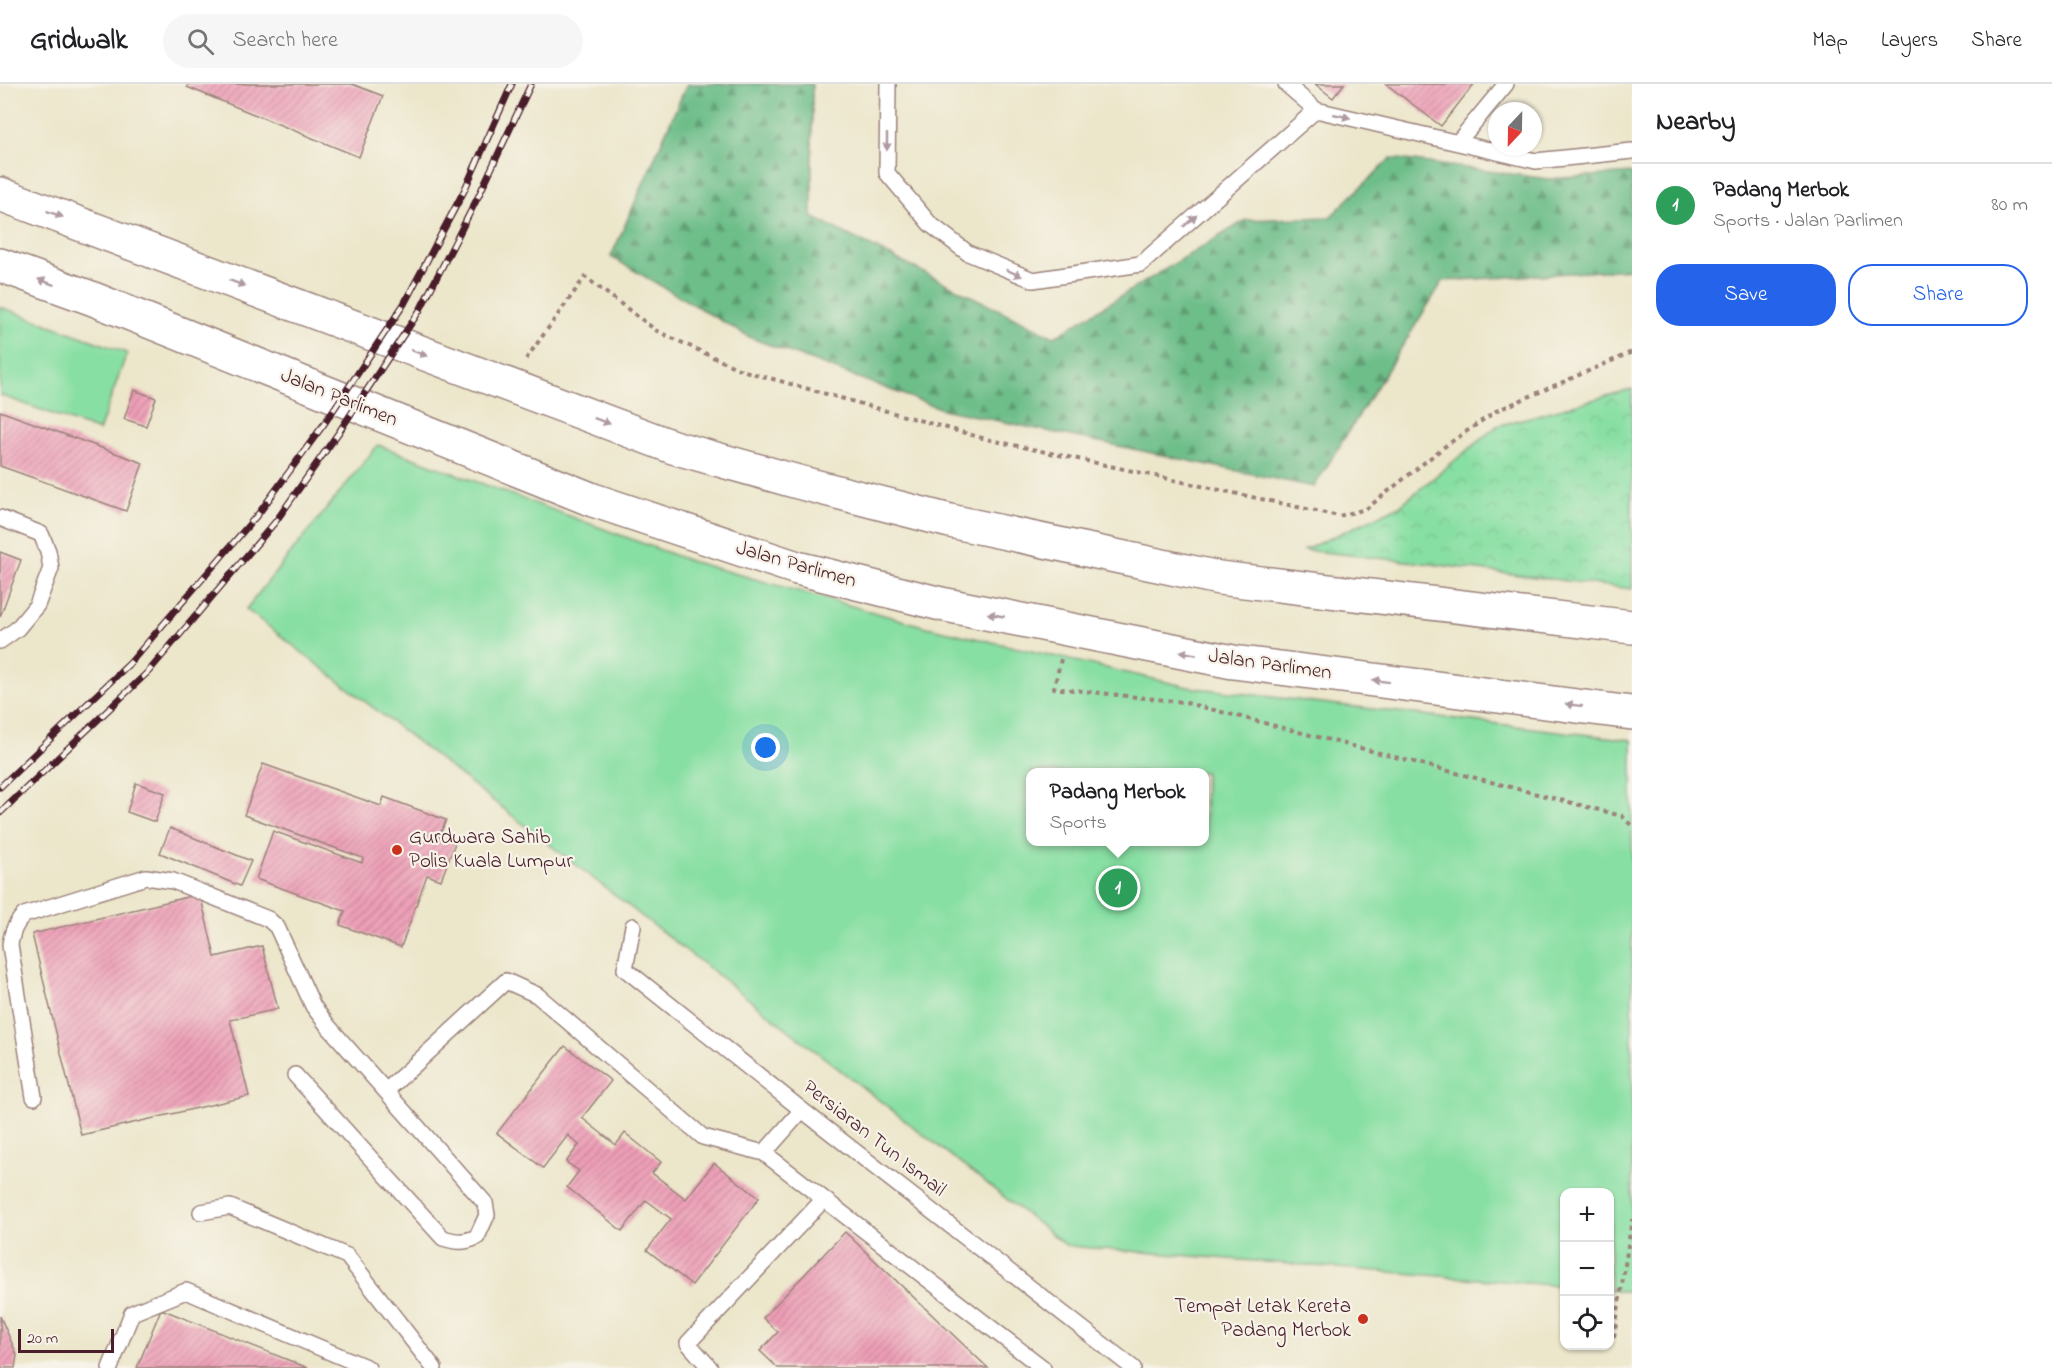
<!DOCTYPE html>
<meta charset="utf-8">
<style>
body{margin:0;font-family:"Indie Flower",sans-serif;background:#f6f6f6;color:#202124}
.controls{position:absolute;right:18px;bottom:18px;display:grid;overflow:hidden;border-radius:12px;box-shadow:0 2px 4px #0004}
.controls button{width:54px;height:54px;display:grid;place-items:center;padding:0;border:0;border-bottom:2px solid #e0e0e0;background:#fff;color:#202124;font:30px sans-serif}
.compass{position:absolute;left:1488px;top:18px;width:54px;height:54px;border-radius:50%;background:#fff;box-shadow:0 2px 4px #0004;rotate:202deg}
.scale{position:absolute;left:18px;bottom:15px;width:96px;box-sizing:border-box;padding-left:6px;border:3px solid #4a1f2b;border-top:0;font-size:16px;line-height:21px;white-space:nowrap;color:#4a1f2b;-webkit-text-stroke:4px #f7f3e8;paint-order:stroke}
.you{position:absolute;left:766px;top:664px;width:21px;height:21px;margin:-15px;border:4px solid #fff;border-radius:50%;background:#1a73e8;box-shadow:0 0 0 9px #1a73e833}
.badge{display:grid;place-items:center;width:39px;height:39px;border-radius:50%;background:#2563eb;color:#fff;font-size:20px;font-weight:700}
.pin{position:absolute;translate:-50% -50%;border:3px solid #fff;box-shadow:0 2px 6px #0006}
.popup{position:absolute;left:1026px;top:684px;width:183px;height:78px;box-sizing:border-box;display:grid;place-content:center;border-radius:12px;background:#fff;filter:drop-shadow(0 2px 4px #0005);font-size:20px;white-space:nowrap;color:#757577}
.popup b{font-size:22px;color:#202124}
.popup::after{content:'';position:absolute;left:50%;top:100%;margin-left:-12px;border:12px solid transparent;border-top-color:#fff}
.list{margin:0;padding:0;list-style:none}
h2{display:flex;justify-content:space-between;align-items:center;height:78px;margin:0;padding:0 24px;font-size:26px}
h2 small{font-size:20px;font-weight:400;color:#757577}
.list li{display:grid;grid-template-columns:39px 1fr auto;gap:18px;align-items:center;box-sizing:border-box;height:84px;padding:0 24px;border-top:2px solid #e0e0e0}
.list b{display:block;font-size:22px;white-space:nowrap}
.list p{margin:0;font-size:20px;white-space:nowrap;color:#757577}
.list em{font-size:20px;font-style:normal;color:#757577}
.actions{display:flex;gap:12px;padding:18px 24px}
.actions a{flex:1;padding:14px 0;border:2px solid #2563eb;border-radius:24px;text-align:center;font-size:21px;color:#2563eb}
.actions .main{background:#2563eb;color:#fff}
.icon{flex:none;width:33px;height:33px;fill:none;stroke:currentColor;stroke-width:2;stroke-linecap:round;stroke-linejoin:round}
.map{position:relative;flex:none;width:1632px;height:1284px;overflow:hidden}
header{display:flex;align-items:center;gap:36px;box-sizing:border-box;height:84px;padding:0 30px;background:#fff;border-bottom:2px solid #e0e0e0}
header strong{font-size:28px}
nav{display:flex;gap:33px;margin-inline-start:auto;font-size:21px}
.search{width:420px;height:54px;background:#f6f6f6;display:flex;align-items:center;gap:15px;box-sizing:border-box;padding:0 21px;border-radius:33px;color:#757577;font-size:22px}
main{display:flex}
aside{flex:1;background:#fff}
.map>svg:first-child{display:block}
.grass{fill:#87dfa3;stroke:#687f67;stroke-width:1.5;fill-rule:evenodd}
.forest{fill:url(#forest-firs);stroke:#5c6e5a;stroke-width:1.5}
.park{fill:url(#park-crowns);stroke:#687f67;stroke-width:1.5}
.building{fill:url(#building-hatch)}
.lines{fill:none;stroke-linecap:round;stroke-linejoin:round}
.service-casing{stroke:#9b827b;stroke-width:18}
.tertiary-casing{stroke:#9b827b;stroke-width:36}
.path{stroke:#9b827b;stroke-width:4;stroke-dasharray:4.5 4.5;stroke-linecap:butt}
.service{stroke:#fff;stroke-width:15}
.tertiary{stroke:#fff;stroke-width:33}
.rail-casing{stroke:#4a1f2b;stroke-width:7}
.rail{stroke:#f7f3e8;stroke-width:4.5;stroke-dasharray:14;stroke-linecap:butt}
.oneway{fill:#ae9aa0}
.poi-dot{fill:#c8321e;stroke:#f7f3e8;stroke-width:2}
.labels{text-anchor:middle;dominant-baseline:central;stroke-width:4.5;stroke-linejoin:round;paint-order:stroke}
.street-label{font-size:21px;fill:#4a1f2b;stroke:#f7f3e8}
.poi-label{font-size:21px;fill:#4a1f2b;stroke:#f7f3e8;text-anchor:start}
</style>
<header>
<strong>Gridwalk</strong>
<div class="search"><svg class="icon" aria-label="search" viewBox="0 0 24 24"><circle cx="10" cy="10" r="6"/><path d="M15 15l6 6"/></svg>Search here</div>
<nav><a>Map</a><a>Layers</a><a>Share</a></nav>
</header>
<main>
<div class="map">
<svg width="1632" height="1284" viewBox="0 0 1632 1284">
<defs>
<pattern id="forest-firs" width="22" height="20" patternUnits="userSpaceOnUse" patternTransform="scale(1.5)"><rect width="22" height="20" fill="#6dbe89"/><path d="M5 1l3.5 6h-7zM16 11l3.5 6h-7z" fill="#5c9a70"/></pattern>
<pattern id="park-crowns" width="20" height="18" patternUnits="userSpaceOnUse" patternTransform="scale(1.5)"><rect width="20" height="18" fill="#87dfa3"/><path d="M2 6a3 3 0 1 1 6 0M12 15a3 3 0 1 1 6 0" fill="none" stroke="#76bf8c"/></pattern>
<pattern id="building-hatch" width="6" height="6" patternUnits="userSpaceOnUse" patternTransform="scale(1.5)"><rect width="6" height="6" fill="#ee9fb7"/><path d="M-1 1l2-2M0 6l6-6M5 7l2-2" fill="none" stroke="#c38195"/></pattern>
</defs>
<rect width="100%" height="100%" fill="#f7f3e8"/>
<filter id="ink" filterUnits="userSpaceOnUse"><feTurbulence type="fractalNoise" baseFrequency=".0167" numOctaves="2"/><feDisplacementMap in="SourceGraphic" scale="12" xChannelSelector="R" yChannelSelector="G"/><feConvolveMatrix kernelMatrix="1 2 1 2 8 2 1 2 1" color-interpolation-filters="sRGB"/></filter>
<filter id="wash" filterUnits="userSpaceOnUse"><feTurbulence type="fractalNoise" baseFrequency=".008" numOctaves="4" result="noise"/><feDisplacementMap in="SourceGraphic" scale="24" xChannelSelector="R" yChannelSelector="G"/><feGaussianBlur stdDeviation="1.35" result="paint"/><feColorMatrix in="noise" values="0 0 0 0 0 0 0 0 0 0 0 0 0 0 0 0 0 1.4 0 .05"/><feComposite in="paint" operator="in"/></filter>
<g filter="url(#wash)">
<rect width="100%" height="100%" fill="#ece6cb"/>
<path class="grass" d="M0,223L127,269L99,347L0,311Z
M378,361L690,477L923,542L1188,603L1632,656V1208L1610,1206V1108H1564V1202L1067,1162L246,525ZM1205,688V758H1031V688Z"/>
<path class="forest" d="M687,0H812V133L1054,253L1246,136L1330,133L1391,74L1548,95L1632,89V185L1443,197L1314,403L942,325L751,254L611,173Z"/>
<path class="park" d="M1632,305V505L1415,478L1304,466L1398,423L1497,342Z"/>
<g id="blocks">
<path class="building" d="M188,0H352L383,12L359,73L187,3Z
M1315,0H1344L1333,14Z
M1386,0H1474L1441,42Z
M134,306L156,314L146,342L124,335Z
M0,327L143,379L126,427L0,382Z
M0,468L21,476L0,533Z
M263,680L381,722L384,713L446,736L439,753L455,759L441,796L427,791L401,863L340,841L345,827L256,795L273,747L362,779L363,774L244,731Z
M136,699L165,709L155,738L127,728Z
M170,744L251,777L240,802L160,769Z
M200,810L215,873L262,862L278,925L230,936L249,1012L81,1051L32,850Z
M565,962L611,997L582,1034L606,1053L616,1061L625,1049L661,1078L652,1089L686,1115L714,1079L759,1114L692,1201L647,1166L671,1135L646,1116L622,1147L567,1103L579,1087L566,1078L579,1061L568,1051L543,1084L497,1049Z
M845,1148L988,1284H778L760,1267L778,1248L763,1234Z
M161,1225L308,1284H137Z
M0,1232L17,1271L15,1284H0Z"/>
</g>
</g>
<g filter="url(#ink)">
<use href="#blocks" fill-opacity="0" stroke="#9b827b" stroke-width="1.5"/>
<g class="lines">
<g class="service-casing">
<path id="service" d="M888,0L887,89L930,140L968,169L1033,196L1141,180L1316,26L1536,77L1632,67
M1286,0L1316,26
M1458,58L1506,0
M0,434L41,450L48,467L51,484L37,521L17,545L0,557
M633,842L625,885L802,1026L1133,1284
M386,1007L506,897L537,911L703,1053L764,1069L1043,1284
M34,1013L10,861C12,848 15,840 24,831L146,793L173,797L268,835L277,843L313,922L328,942L485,1119L487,1131L477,1153C464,1159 456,1158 443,1154L295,991
M764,1069L802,1026
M201,1128L230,1123L347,1172L434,1284
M110,1284L132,1229L186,1207L368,1284
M710,1284L688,1259L824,1115"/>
</g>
<g class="tertiary-casing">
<path id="tertiary" d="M0,110L673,363L798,398L950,437L1219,494L1632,543
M0,181L91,214L593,416L797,484L941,520L1233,578L1632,629"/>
</g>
<path class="path" d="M526,275L585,193L657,247L741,286L986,355L1339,432L1366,425L1444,363L1496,327L1632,268
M1061,575L1054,604L1183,618L1622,732L1632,742
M1614,1253L1632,1135"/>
<use href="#service" class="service"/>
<use href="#tertiary" class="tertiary"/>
<g class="rail-casing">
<path id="rail" d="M0,703L130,579L259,429L324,340L404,220L464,107L512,0
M0,729L149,587L276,437L339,348L420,226L479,111L531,0"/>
</g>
<use href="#rail" class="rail"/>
</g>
<defs><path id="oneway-solid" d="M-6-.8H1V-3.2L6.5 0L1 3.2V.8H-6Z" transform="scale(1.5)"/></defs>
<g class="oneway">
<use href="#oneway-solid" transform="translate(1342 32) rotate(13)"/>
<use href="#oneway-solid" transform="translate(887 58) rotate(90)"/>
<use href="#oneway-solid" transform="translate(55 130) rotate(21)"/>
<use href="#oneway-solid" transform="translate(1190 137) rotate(-41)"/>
<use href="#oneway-solid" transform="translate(1014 189) rotate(23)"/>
<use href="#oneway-solid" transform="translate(46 198) rotate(-160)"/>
<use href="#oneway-solid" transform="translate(237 199) rotate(21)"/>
<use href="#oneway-solid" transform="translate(419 269) rotate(21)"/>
<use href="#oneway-solid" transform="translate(602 337) rotate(20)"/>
<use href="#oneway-solid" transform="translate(996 531) rotate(-169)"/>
<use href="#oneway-solid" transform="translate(1188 569) rotate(-169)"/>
<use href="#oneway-solid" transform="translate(1381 597) rotate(-173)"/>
<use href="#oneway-solid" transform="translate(1574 621) rotate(-173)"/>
</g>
</g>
<g class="poi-dot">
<circle cx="397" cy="766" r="6"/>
<circle cx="1363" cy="1235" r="6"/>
</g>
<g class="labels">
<g class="street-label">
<text transform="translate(339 314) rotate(22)">Jalan Parlimen</text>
<text transform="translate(796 481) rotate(16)">Jalan Parlimen</text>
<text transform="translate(1270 581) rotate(8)">Jalan Parlimen</text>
<text transform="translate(874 1055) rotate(38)">Persiaran Tun Ismail</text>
</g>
<g class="poi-label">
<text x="409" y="754">Gurdwara Sahib<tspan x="409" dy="24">Polis Kuala Lumpur</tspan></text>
<text x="1351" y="1223" text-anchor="end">Tempat Letak Kereta<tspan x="1351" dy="24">Padang Merbok</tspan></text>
</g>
</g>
</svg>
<div class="controls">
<button>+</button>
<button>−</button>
<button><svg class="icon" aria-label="locate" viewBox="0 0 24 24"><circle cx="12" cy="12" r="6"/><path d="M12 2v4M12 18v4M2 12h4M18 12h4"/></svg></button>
</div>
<svg class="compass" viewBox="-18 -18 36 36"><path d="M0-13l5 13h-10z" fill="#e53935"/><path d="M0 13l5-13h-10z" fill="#757577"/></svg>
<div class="scale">20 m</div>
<div class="you"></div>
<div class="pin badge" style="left:1118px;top:804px;background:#2e9e5b">1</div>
<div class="popup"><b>Padang Merbok</b>Sports</div>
</div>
<aside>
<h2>Nearby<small></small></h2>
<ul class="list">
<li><span class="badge" style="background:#2e9e5b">1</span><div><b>Padang Merbok</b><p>Sports · Jalan Parlimen</p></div><em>80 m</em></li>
</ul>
<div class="actions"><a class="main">Save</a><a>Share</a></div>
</aside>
</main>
